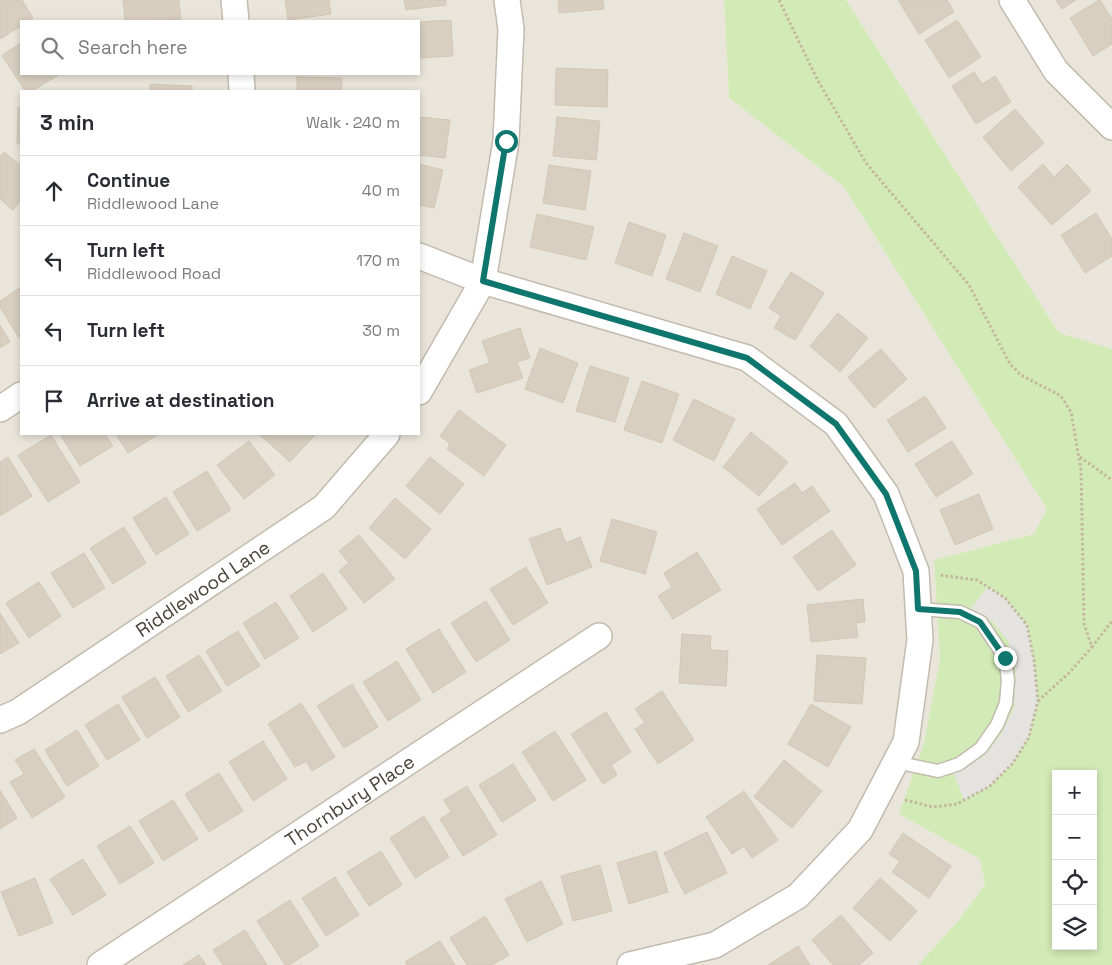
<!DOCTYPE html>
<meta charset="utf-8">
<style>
body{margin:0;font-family:"Space Grotesk",sans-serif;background:#f2f2f3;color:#2b2b33}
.controls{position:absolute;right:15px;bottom:15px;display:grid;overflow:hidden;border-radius:0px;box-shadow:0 2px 8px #0003}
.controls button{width:45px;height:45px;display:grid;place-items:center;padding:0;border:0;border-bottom:1px solid #e1e1e2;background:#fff;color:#2b2b33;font:25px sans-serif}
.stop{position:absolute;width:15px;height:15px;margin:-11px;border:4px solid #0f766e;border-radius:50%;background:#fff}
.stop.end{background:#0f766e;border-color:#fff;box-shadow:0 1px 5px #0008}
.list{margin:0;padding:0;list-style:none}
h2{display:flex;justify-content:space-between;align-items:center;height:65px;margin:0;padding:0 20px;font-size:21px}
h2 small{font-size:16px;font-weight:400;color:#7c7c81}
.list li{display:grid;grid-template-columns:32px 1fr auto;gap:15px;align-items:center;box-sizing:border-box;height:70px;padding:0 20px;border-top:1px solid #e1e1e2}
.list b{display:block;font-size:19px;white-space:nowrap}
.list p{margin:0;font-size:16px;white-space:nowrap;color:#7c7c81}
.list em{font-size:16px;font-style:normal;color:#7c7c81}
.icon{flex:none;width:28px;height:28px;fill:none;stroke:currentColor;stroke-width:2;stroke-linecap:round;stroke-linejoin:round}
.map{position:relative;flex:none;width:1112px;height:965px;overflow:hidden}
.search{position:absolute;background:#fff;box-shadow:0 2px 8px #0003;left:20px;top:20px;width:400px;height:55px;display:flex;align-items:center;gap:12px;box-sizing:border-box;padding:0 18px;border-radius:0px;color:#7c7c81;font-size:19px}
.panel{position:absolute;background:#fff;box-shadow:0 2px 8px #0003;left:20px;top:90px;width:400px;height:345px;border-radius:0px}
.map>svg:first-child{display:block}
.residential{fill:#eae5da;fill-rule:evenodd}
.green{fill:#d2eab5;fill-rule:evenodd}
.parking{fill:#e5e3e0}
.building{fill:#d8cfc1;stroke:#d3c7b4}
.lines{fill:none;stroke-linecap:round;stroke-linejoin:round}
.service-casing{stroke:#c2bbae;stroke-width:15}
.minor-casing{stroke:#c2bbae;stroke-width:28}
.path{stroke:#c4b79f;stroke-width:3;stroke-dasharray:2.5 2.5;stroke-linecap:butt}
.service{stroke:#fff;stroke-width:12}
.minor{stroke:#fff;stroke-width:25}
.route{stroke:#0f766e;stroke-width:6}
.labels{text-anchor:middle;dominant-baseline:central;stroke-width:4;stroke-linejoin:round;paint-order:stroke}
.street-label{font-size:19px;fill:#4b4439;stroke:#fff}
</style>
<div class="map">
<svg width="1112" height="965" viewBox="0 0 1112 965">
<rect width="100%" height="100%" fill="#f6f3ec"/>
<path class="residential" d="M0,0H724L729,98L844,187L1047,509L1034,534L934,560L940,659L924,743L899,814L980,859L985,884L959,920L918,965H0ZM21,21H419V74H21ZM21,91H419V434H21Z
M846,0H1112V349L1059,333Z"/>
<path class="green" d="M724,0H846L1059,333L1112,349V965H918L959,920L985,884L980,859L899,814L924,743L940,659L934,560L1034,534L1047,509L844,187L729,98ZM1056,774H1093V946H1056Z"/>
<path class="parking" d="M988,587L1005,598L1027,625L1034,660L1038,701L1029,737L1013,763L990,786L964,800L954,773L984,756L1002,733L1014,708L1016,672L1008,641L993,622L971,608Z"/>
<path class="building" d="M0,0H22L33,18L28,21H21V26L0,39Z
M123,0H179L181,20L125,21Z
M285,0H329L331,14L288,20Z
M404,0H446V5L406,10Z
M558,0H603L604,9L559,13Z
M898,0H947L954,12L919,34Z
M1056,0H1076L1062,9Z
M1099,0H1100L1112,19V44L1093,56L1070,18Z
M451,20L453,56L419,58V22Z
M957,20L981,57L949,78L925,40Z
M21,43V74H60L32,91H25L2,55Z
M556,68L608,70L607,107L555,105Z
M974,72L982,84L995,76L1011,102L976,124L952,86Z
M297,77L342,78L341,91H297Z
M150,84L192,86V91H150Z
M18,107L21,108V144H17Z
M1015,109L1044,143L1011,171L983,137Z
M419,117L450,120L445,158L419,155Z
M557,117L600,121L596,160L553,156Z
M4,152L21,166V200L13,210L0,199V157Z
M419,164L443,170L434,208L419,205Z
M1043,164L1054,177L1067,164L1091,191L1052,225L1018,187Z
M549,165L591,171L585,210L543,203Z
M1096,213L1112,239V256L1085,273L1061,235Z
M537,214L594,227L586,260L530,247Z
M629,222L666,235L652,276L615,263Z
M684,233L718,246L700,292L666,279Z
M732,256L767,271L750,309L716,294Z
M791,272L824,293L795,340L774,328L781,316L769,308Z
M21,287V337L19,338L0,307V301Z
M838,313L868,338L840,372L810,346Z
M0,325L10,342L0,348Z
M520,328L530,358L517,362L523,378L477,393L469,370L490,363L482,341Z
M540,348L578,363L563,403L525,389Z
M881,349L907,379L874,408L848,377Z
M590,366L629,378L615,422L576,411Z
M642,381L679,394L662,443L624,430Z
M925,396L946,428L908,452L887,420Z
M694,399L735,419L714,461L673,440Z
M459,410L506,445L484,476L447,449L450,444L440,436Z
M751,432L788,462L759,496L723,467Z
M60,434H105L113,446L80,466Z
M116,434H159L128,453Z
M259,434H316L290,462Z
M51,435L80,482L48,502L18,455Z
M249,441L275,475L244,499L217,465Z
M952,441L973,474L936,497L915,464Z
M8,457L32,496L0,516V462Z
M430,457L464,484L440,514L406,486Z
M207,471L231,510L197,531L173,492Z
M795,483L802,493L812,486L830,511L782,545L757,509Z
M979,494L993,529L955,545L940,510Z
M166,497L189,534L156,555L133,518Z
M395,498L431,529L405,559L369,528Z
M612,519L657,532L645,574L600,561Z
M124,527L146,563L113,584L90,548Z
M560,528L566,543L580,537L592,567L547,585L529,539Z
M832,530L856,565L818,591L793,557Z
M359,535L395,579L364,603L339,571L349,563L339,551Z
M697,552L721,590L673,619L658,596L672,587L664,573Z
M84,553L105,588L73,608L51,573Z
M526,567L548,603L513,625L490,589Z
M323,573L347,609L313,632L290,596Z
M39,582L61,616L29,638L6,603Z
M863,599L865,622L856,623L858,637L811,642L807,605Z
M486,601L510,640L476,662L451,623Z
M276,602L299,638L265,659L243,623Z
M0,613L19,643L0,654Z
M439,629L466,672L433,693L406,649Z
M238,631L260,666L227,686L206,651Z
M682,634L711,636L710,650L728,651L726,686L679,683Z
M199,655L222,691L188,712L166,676Z
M817,655L866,658L862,704L814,701Z
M397,661L421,700L388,721L363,682Z
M155,677L180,717L147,738L122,697Z
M352,684L378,727L344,748L317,706Z
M662,691L694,740L658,764L635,729L645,723L635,709Z
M301,703L335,757L312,771L306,761L295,767L268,724Z
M118,704L140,740L107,760L85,725Z
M811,704L851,727L828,767L788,744Z
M606,712L631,752L611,765L617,775L603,784L571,734Z
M77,730L99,766L67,786L45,750Z
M555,731L586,780L553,801L522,752Z
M263,741L287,779L253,801L229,762Z
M34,749L65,797L32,818L10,782L24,774L15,760Z
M784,760L822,791L792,828L754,797Z
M513,764L536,800L502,822L479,785Z
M219,773L243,811L209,832L185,794Z
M467,786L497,835L463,856L440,819L451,812L444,800Z
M0,790L17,818L0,829Z
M744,791L778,840L752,858L744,846L732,854L706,817Z
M173,800L198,839L163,861L139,821Z
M424,816L449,857L415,878L390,838Z
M130,826L154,863L120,884L97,846Z
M707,832L727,873L685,894L664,853Z
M903,833L951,866L929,898L892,872L900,861L889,854Z
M381,851L402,885L369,906L347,872Z
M656,851L668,892L629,904L617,863Z
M83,859L106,895L73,915L50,879Z
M600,865L612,911L573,921L561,876Z
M335,877L359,915L326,936L302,898Z
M35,878L53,923L19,936L1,892Z
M880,878L917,911L890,941L853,908Z
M541,881L563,924L527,942L505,899Z
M290,900L319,946L289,965H285L257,921Z
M841,915L873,953L859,965H833L812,940Z
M485,916L509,955L492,965H467L450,938Z
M245,930L267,965H223L213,950Z
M440,941L455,965H407L405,962Z
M798,946L810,965H768Z
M199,955L206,965H183Z"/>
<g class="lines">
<g class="service-casing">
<path id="service" d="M895,762L938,771L959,764L981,748L997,725L1006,703L1008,680L1005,658L981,622L960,612L918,609"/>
</g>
<g class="minor-casing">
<g id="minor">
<path d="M234,0L236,21"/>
<path d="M1012,0L1056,71L1112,127"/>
<path d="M241,74L242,91"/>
<path d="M419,256L483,281L747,358L836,424L886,494L916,571L920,640L906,742L860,830L798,896L715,945L630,965"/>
<path d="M419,392L483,281L506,141L511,29L507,0"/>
<path d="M0,409L21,395"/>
<path id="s1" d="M0,720L18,712L324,507L387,434"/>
<path id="s2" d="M100,965L599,636"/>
</g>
</g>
<path class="path" d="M779,0L817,79L866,163L969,285L1010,364L1021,375L1061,396L1071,412L1081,470L1084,624L1092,647L1112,621
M1080,457L1112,480
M1038,701L1069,673L1092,647
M905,800L933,807L957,804L990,786L1013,763L1029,737L1038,701L1034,660L1027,625L1005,598L977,580L939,575"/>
<use href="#service" class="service"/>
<use href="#minor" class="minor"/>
</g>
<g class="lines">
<path class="route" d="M506,141L483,281L747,358L836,424L886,494L916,571L918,609L960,612L980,622L1005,658"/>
</g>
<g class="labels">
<g class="street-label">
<text stroke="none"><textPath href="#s1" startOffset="242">Riddlewood Lane</textPath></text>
<text stroke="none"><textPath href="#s2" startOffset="299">Thornbury Place</textPath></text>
</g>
</g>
</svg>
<div class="controls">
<button>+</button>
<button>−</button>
<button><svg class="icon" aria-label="locate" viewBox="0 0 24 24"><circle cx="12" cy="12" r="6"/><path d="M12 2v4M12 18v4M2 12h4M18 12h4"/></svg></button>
<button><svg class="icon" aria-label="layers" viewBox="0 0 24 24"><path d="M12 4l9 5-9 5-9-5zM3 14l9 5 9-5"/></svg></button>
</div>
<div class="stop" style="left:506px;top:141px"></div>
<div class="stop end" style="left:1005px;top:658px"></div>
<div class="search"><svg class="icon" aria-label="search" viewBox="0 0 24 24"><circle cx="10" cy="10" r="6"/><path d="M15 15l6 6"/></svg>Search here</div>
<section class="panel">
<h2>3 min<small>Walk · 240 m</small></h2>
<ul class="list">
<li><svg class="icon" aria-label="ahead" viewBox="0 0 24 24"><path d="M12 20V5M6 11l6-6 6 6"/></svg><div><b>Continue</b><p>Riddlewood Lane</p></div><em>40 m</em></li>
<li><svg class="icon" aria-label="left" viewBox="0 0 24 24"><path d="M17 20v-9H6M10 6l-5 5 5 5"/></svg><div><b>Turn left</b><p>Riddlewood Road</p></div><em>170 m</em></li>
<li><svg class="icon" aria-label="left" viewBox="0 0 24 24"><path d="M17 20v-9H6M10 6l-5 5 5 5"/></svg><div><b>Turn left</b></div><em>30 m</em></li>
<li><svg class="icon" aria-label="arrive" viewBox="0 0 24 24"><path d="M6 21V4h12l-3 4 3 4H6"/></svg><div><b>Arrive at destination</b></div></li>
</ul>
</section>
</div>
